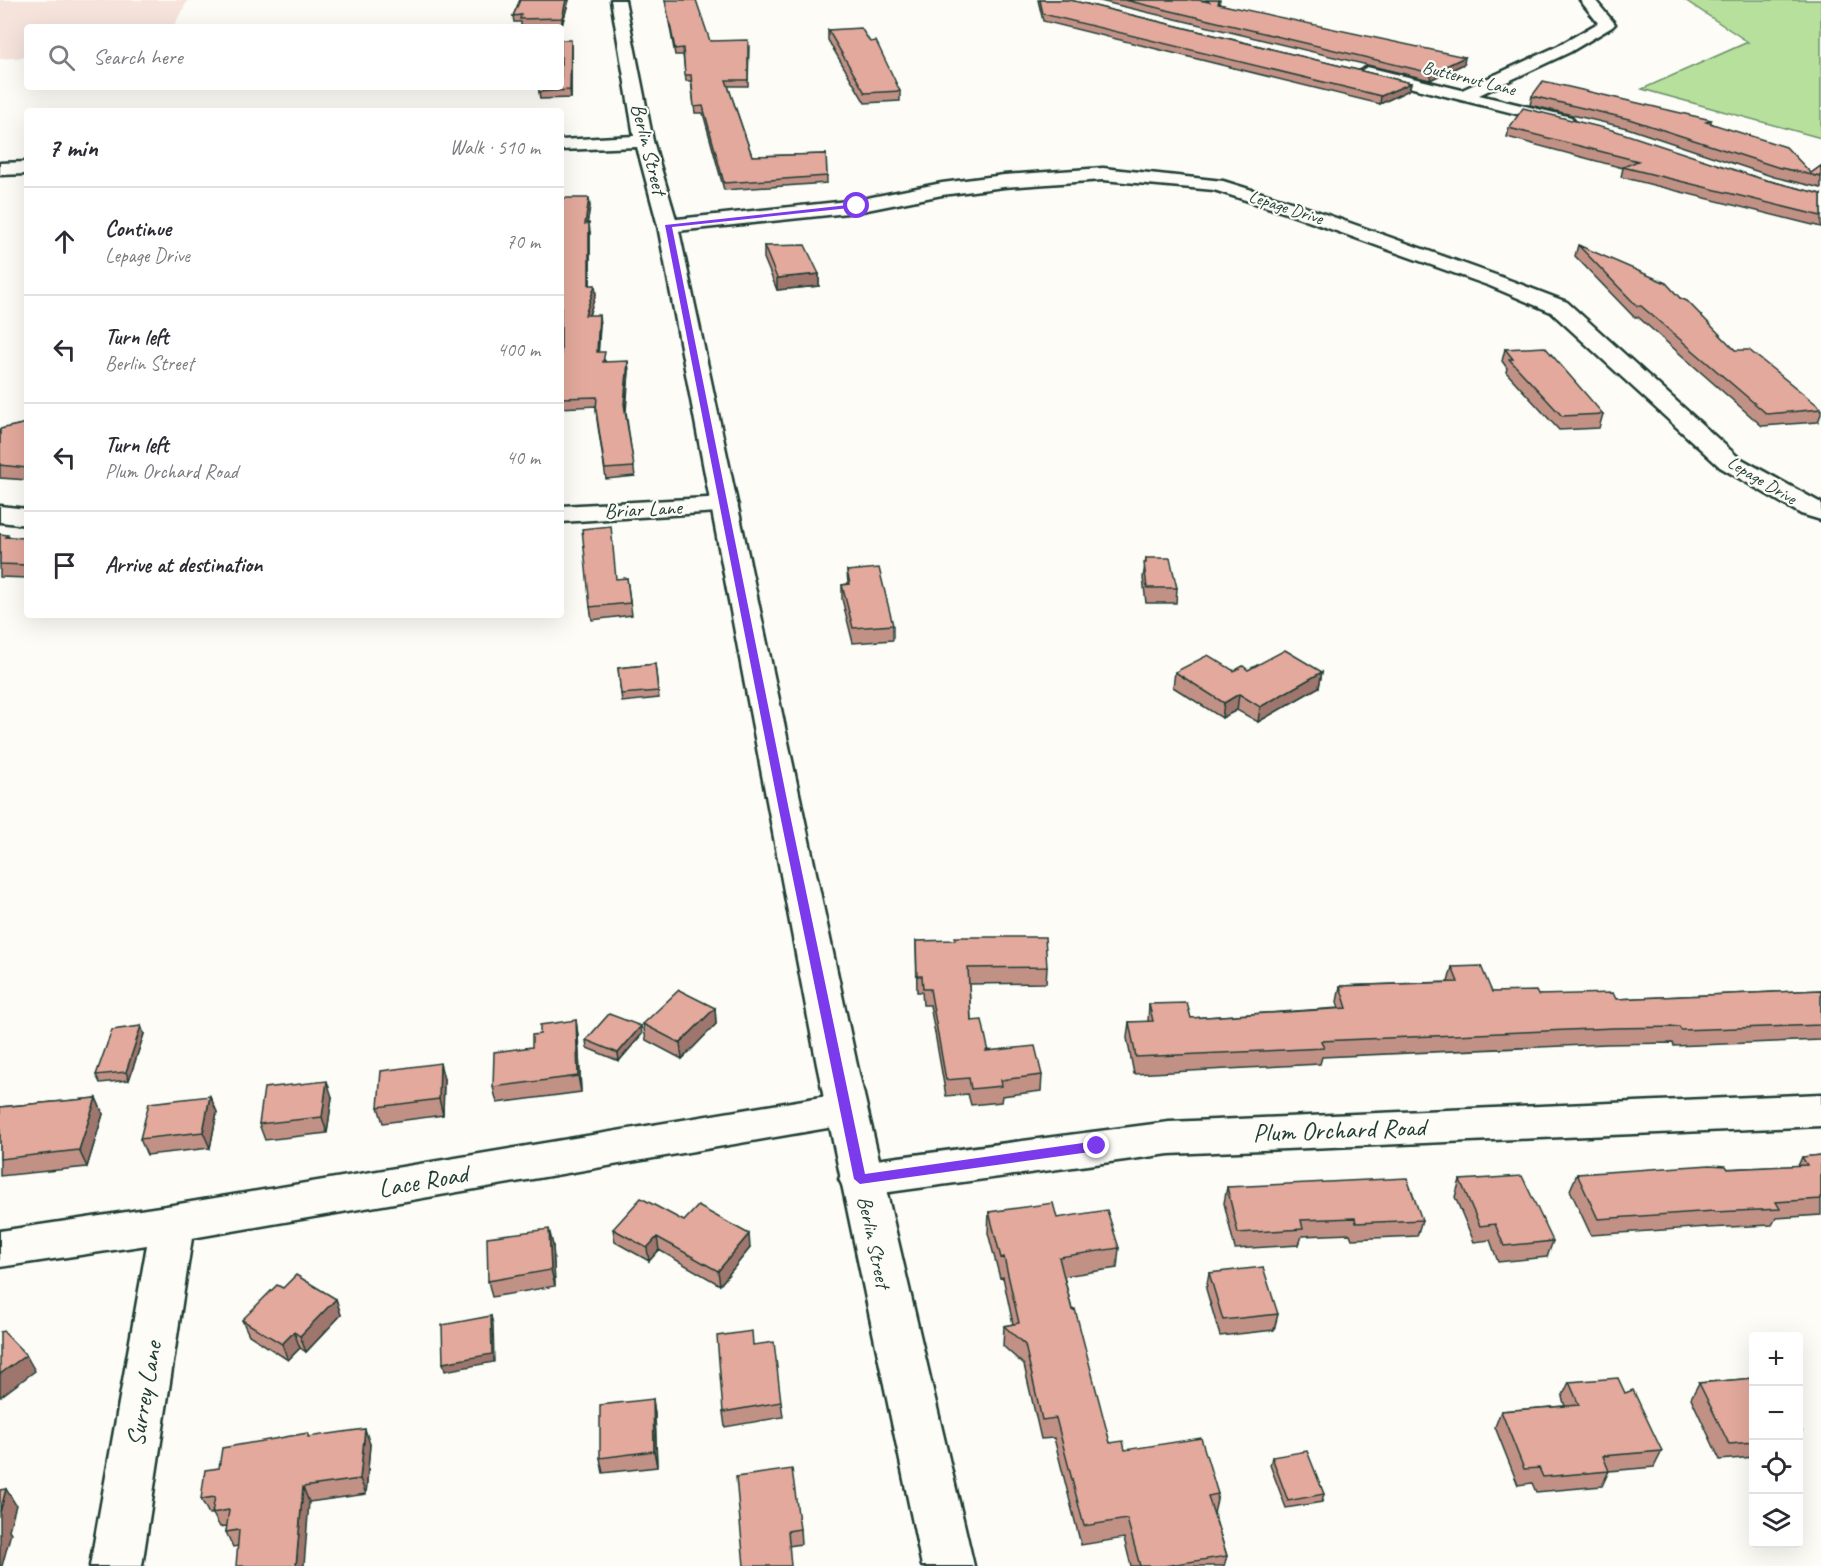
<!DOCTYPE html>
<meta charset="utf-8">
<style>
body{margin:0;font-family:Caveat,sans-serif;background:#f7f7f7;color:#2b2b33}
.controls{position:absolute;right:18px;bottom:18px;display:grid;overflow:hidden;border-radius:6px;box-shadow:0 6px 24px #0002}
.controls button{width:54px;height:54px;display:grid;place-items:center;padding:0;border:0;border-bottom:2px solid #e1e1e2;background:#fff;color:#2b2b33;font:30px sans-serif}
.stop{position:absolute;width:18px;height:18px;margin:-14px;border:4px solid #7c3aed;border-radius:50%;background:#fff}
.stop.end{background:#7c3aed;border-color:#fff;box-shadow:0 2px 6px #0008}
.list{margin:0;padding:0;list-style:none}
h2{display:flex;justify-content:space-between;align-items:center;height:78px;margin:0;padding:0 24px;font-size:26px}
h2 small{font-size:20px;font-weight:400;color:#7c7c81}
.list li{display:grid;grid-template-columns:39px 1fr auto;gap:18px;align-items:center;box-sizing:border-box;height:108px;padding:0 24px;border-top:2px solid #e1e1e2}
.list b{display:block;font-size:22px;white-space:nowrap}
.list p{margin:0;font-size:20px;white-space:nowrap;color:#7c7c81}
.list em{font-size:20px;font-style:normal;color:#7c7c81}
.icon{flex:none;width:33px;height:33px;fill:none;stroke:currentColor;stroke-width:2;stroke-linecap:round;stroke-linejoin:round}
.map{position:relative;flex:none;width:1821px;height:1566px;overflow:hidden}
.search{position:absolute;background:#fff;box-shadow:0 6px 24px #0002;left:24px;top:24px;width:540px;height:66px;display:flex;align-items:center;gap:15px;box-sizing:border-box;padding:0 21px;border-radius:6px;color:#7c7c81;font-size:22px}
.panel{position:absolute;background:#fff;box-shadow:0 6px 24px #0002;left:24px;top:108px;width:540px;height:510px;border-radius:6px}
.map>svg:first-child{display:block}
.built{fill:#f5e3dc}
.green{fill:#b7e09c;stroke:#6b8e68;stroke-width:1.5}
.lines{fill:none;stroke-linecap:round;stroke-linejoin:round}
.street-casing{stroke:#1f3d34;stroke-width:5}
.secondary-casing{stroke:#1f3d34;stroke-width:5}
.street{fill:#fdfcf7;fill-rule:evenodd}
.secondary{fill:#fdfcf7;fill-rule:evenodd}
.wall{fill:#c29186;stroke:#1f3d34;stroke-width:1.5}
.shaded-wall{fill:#9e766d;stroke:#1f3d34;stroke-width:1.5}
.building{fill:#e2a99c;stroke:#1f3d34;stroke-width:1.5}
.route{fill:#7c3aed}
.labels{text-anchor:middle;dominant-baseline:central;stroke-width:4.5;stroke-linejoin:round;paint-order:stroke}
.far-street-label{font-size:18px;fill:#1f3d34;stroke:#fdfcf7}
.street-label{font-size:21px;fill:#1f3d34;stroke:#fdfcf7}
.near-street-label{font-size:26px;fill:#1f3d34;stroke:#fdfcf7}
</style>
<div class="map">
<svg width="1821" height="1566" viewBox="0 0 1821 1566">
<rect width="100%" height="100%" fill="#fdfcf7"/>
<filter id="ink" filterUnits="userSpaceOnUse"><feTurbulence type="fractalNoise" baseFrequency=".0167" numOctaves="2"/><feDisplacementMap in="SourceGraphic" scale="12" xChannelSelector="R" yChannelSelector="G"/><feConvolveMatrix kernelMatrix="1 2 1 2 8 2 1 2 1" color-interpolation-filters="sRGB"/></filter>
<g filter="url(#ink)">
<path class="built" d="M0,0H188L173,27H27V57L0,59Z"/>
<path class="green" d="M1685,0H1821V138L1642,89L1748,42Z"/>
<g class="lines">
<g class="street-casing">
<path id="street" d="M1580,0H1595L1615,24L1612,27L1570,52L1479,95L1571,117L1574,121L1571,125L1565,126L1361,75L1359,72L1367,67L1462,90L1558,46L1598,23Z
M1103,168L1223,181L1294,203L1504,278L1567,302L1738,457L1821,503V520L1801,514L1720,467L1551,312L1490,286L1280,211L1214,190L1103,180L1004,187L942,195L857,212L668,232L661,230L658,226L661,222L668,220L857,200L942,183L1004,175Z
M725,497L734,499L738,505L734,511L561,522V506Z
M0,506L27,509V525L0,522Z
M845,1093L859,1098L865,1109L859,1120L845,1125L192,1238L142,1566H90L147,1245L0,1267V1231L173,1205Z
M1821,1094V1126L1169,1154L860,1196L845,1191L839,1179L845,1167L860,1162L1169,1122Z"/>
</g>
<g class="secondary-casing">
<path id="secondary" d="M611,0H625L653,141L678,226L857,1065L974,1566H922L817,1065L658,226L637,147L561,150V140L634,136Z
M27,162V174L0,175V163Z"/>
</g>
<use href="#street" class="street"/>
<use href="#secondary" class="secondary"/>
</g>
<path class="wall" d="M520,0H569L562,25L521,26V22H514L513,16Z
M665,0L710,41L749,46L748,86H728L752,156L826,154L827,183L724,190L703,113H695L691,81H686L683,55H675Z
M1038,0H1070L1411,83L1409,90L1380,104L1043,21Z
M1096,0H1220L1219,4L1464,64L1430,80Z
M828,30L900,91V101L865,103L828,40Z
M571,47V98L540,99L539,92Z
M1532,96L1711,120V123L1811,173L1821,166V188L1774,177L1627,128L1530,105Z
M1509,128L1762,179L1821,194V227L1621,177L1623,168L1507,137Z
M561,198L590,206L587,223L590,232V285L596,294L589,315L600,324L598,352L606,362L629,371L626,412L635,476L606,479L597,420L596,406L561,408Z
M1578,245L1680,298L1735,350L1821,408V414L1818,422L1762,426L1638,317H1634L1575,256Z
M764,246L819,274V286L777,290L764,258Z
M1505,349L1603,414L1599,428L1559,430L1506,372L1507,368L1502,361Z
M27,423V480L0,478V429Z
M0,534L9,537L27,538V578L0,577Z
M1146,558L1177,588L1176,603H1146L1143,578Z
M847,571L893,625V640L853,643L842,599V585L848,584Z
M627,578L632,615L592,620L590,607L617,579Z
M655,664L659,698L622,702L618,668Z
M1248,670L1322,672L1319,687L1258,722L1237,710L1222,718L1173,687L1175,672Z
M916,941L1047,967L1046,983L969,984L971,1021L988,1048V1051L1042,1075L1041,1091L1002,1096L1001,1102L971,1105L968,1094L946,1096L930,1005H923L922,992H917Z
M1452,967L1492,992L1538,995L1616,999L1821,990V1040L1674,1046L1673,1043L1607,1044L1322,1057L1320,1064L1134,1074L1127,1038L1129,1022H1148L1149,1004L1191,1018L1339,1008L1337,1002L1340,986L1448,982Z
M715,1008L716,1024L682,1059L646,1040L643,1024Z
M576,1020L578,1036L581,1092L497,1103L493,1087L532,1047L540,1034Z
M141,1026L144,1034L129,1080L100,1083L96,1075Z
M642,1034L619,1061L587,1048L586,1040Z
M444,1079L443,1115L383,1123L378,1107Z
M210,1096L217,1112L210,1148L147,1155L140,1139Z
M332,1097L327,1133L265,1140L259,1124Z
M96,1098L103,1114L87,1167L0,1176V1107Z
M1821,1155V1215L1776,1218L1772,1225L1707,1228V1227L1591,1235L1570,1190L1577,1174L1798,1166L1802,1157Z
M1460,1180L1553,1241L1547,1257L1498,1262L1490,1240L1474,1242L1455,1197Z
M1227,1187L1422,1220L1417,1236L1352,1239L1350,1234L1302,1236L1299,1245L1235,1249L1224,1203Z
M989,1212L1057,1218L1119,1248L1117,1268L1064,1276L1072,1310L1110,1443L1218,1494L1214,1514L1227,1556L1224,1566H1131L1124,1538L1081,1545L1054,1438L1041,1439L1024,1365L1003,1346L1004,1326L1013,1324L1003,1277L1000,1278L988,1233Z
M684,1221L750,1248L720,1285L659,1250L649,1261L615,1242L613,1229Z
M553,1245L555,1286L492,1297L488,1281Z
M1209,1273L1278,1314L1274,1330L1220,1336L1206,1289Z
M283,1288L336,1299L341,1315L306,1352L300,1348L288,1360L249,1335L242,1320Z
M753,1345L781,1402L783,1417L725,1427L723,1412Z
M1754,1378V1457L1720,1460L1691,1398L1699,1383Z
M1569,1382L1625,1393L1662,1451L1654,1467L1609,1471L1602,1486L1536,1492L1532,1483L1518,1485L1495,1427L1501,1411L1565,1406L1562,1397Z
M653,1399L655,1415L657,1467L603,1473L600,1458Z
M309,1437L370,1444L366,1494L309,1502L238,1546L233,1547L226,1532L227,1526L220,1527L213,1514H209L201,1499L219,1468Z
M1272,1457L1324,1494L1322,1502L1286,1508L1270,1465Z
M736,1477L800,1529L801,1544L789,1546Z"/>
<path class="shaded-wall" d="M566,0H569L562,25V18Z
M571,40V98L570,90Z
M1465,57L1464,64L1430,80L1431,73Z
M1411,83L1409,90L1380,104L1381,96Z
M589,198L590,206L586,232L585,224Z
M589,223L590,232V294L589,285Z
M819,274V286L777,290V278Z
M595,285L596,294L586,324L585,315Z
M599,315L600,324L598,361L597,352Z
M628,361L629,371L625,413L624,404Z
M1322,672L1319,687L1258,722L1260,707Z
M1239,694L1237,710L1222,718L1224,703Z
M715,1008L716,1024L682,1059L680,1043Z
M576,1020L578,1036L581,1092L578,1076Z
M141,1026L144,1034L129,1080L126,1072Z
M641,1026L642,1034L619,1061L618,1053Z
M440,1063L444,1079L443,1115L439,1099Z
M327,1081L332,1097L327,1133L322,1117Z
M210,1096L217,1112L210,1148L203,1132Z
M96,1098L103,1114L87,1167L79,1150Z
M549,1229L553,1245L555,1286L551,1270Z
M749,1234L750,1248L720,1285L718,1271Z
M657,1237L659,1250L649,1261L647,1248Z
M336,1299L341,1315L306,1352L300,1336Z
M491,1316L493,1324L494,1362L445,1371L443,1363Z
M294,1332L300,1348L288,1360L282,1344Z
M26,1355L35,1371L0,1397V1374Z
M653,1399L655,1415L657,1467L654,1451Z
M365,1429L370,1444L366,1494L360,1479Z
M303,1487L309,1502L304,1566H296Z
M6,1489L16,1505L9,1530L11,1533L2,1566H0V1512Z"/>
<path class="building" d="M520,0H566L562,18L520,19L521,15L513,16Z
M665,0H696L710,41L748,40V80H726L752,156L826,154L827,176L724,183L703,106L694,107L691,75H685L683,48L675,49Z
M1040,0H1070L1411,83L1381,96L1043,14Z
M1125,0H1199L1209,2L1207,0H1219L1218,4L1465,57L1431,73Z
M861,28L870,42L876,41L900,91L865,93L828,30Z
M561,40H571L570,90L539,92V87H561Z
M1543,81L1711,120L1706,122L1786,147L1811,173L1821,166V177L1777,167L1629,119L1532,96Z
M1523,108L1616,131L1762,179L1821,194V216L1623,167L1638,161L1509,128Z
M561,198H589L585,224L589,223V285H595L585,315H599L597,352H605L603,362L628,361L624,404L634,467L605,469L596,410L597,397L561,398Z
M805,245L819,274L777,278L764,246Z
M1578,245L1666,283L1680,298L1687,301L1735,350H1749L1821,408V409L1767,414L1641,306H1637Z
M1545,347L1603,414L1562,416L1509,359H1513L1505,349Z
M27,423V468L0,465V429Z
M611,526L616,579L627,578L630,603L590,607L582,529Z
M0,534L8,535L6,537L27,538V565L0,564Z
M1146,558H1170L1177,588H1147L1144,563H1146Z
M879,568L893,625L853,628L842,585L850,584L847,571Z
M1285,650L1322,672L1260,707L1239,694L1224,703L1175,672L1208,655L1234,671L1243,666L1248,670Z
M655,664L658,691L621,694L618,668Z
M955,937H1045L1047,967L968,968L971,1021L982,1020L988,1048L986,1051L1035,1046L1042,1075L1001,1080L1002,1086L971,1089L969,1078L946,1080L930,989H923L922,976H917L916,941L955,940Z
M1481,966L1492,992L1536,991L1538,995L1613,993L1616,999L1821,990V1025L1681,1030L1679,1027L1613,1028L1321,1041L1324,1048L1136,1057L1129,1022L1153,1021L1149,1004L1187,1003L1191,1018L1347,1008L1340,986L1458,982L1452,967Z
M679,990L715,1008L680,1043L643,1024Z
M609,1014L641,1026L618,1053L586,1040Z
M576,1020L578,1076L493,1087L494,1052L532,1047V1035L540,1034V1025Z
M141,1026L126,1072L96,1075L112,1030Z
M440,1063L439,1099L378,1107L381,1071Z
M327,1081L322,1117L259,1124L264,1088Z
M210,1096L203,1132L140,1139L149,1103Z
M96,1098L79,1150L0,1159V1107Z
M1821,1155V1199L1776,1202L1780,1209L1715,1212L1714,1211L1598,1219L1577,1174L1710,1165L1726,1166L1728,1169L1807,1165L1802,1157Z
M1522,1176L1553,1241L1504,1246L1495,1224L1480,1226L1460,1180Z
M1407,1178L1422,1220L1356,1223L1355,1218L1301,1220L1303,1229L1238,1233L1227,1187Z
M641,1198L684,1221L698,1206L749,1234L718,1271L657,1237L647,1248L613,1229Z
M1053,1203L1057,1218L1107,1210L1119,1248L1059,1257L1072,1310L1075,1309L1110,1443L1123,1441L1125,1450L1201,1438L1218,1494L1208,1496L1227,1556L1164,1566H1140L1127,1519L1084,1526L1056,1418L1042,1420L1025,1345L1004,1326L1019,1323L1004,1257L1001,1258L989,1212Z
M549,1229L551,1270L488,1281L487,1237Z
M1263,1267L1278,1314L1223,1320L1209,1273Z
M296,1275L336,1299L300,1336L294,1332L282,1344L242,1320L277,1285L283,1288Z
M491,1316L492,1354L443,1363L442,1325Z
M3,1331L26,1355L0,1374V1332Z
M752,1331L753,1345L774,1342L781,1402L723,1412L717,1336Z
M1618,1378L1625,1393L1633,1390L1662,1451L1603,1456L1609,1471L1543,1477L1539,1468L1524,1469L1501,1411L1579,1405L1569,1382Z
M1754,1378V1442L1729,1444L1699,1383Z
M653,1399L654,1451L600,1458V1405Z
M1798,1424L1802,1431L1798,1432Z
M365,1429L360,1479L303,1487L296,1566H236L239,1530L226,1532L229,1510L212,1513L215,1497L201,1499L205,1470L219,1468L222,1448L308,1433V1437Z
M1307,1451L1324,1494L1288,1501L1272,1457Z
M792,1469L800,1529L788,1531L791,1566H744L736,1477Z
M6,1489L0,1512V1490Z"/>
</g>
<path class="route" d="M857,204L859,207L672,227L789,810L865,1174L1097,1141L1103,1146L1097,1151L860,1184L854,1179L779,810L665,225Z"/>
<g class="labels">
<g class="far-street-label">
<text transform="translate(1469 78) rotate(14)">Butternut Lane</text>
<text transform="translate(1286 207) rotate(18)">Lepage Drive</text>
<text transform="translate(1762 480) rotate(31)">Lepage Drive</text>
</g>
<g class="street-label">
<text transform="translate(649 149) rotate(76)">Berlin Street</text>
<text transform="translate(643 509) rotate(-3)">Briar Lane</text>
<text transform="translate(874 1242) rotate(78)">Berlin Street</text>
</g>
<g class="near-street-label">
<text transform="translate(1339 1130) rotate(-2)">Plum Orchard Road</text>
<text transform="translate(423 1181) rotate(-10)">Lace Road</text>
<text transform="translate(144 1394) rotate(-80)">Surrey Lane</text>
</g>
</g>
</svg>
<div class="controls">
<button>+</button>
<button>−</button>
<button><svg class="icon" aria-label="locate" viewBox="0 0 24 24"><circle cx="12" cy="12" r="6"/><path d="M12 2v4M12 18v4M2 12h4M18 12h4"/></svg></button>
<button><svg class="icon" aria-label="layers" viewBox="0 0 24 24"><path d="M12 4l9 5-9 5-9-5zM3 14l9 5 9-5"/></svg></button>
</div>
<div class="stop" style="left:857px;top:206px"></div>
<div class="stop end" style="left:1097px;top:1146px"></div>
<div class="search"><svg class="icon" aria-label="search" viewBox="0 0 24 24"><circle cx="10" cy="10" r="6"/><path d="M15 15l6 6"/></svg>Search here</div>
<section class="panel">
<h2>7 min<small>Walk · 510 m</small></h2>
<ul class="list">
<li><svg class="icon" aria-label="ahead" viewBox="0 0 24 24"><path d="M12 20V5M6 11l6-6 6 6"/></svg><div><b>Continue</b><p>Lepage Drive</p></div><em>70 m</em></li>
<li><svg class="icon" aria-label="left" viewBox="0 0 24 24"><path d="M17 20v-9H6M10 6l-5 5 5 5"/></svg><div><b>Turn left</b><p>Berlin Street</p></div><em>400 m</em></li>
<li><svg class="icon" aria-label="left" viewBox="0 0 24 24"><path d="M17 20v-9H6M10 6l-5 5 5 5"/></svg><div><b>Turn left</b><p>Plum Orchard Road</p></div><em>40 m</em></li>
<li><svg class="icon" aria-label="arrive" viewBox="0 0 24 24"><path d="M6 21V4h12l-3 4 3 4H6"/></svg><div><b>Arrive at destination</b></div></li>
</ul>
</section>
</div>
